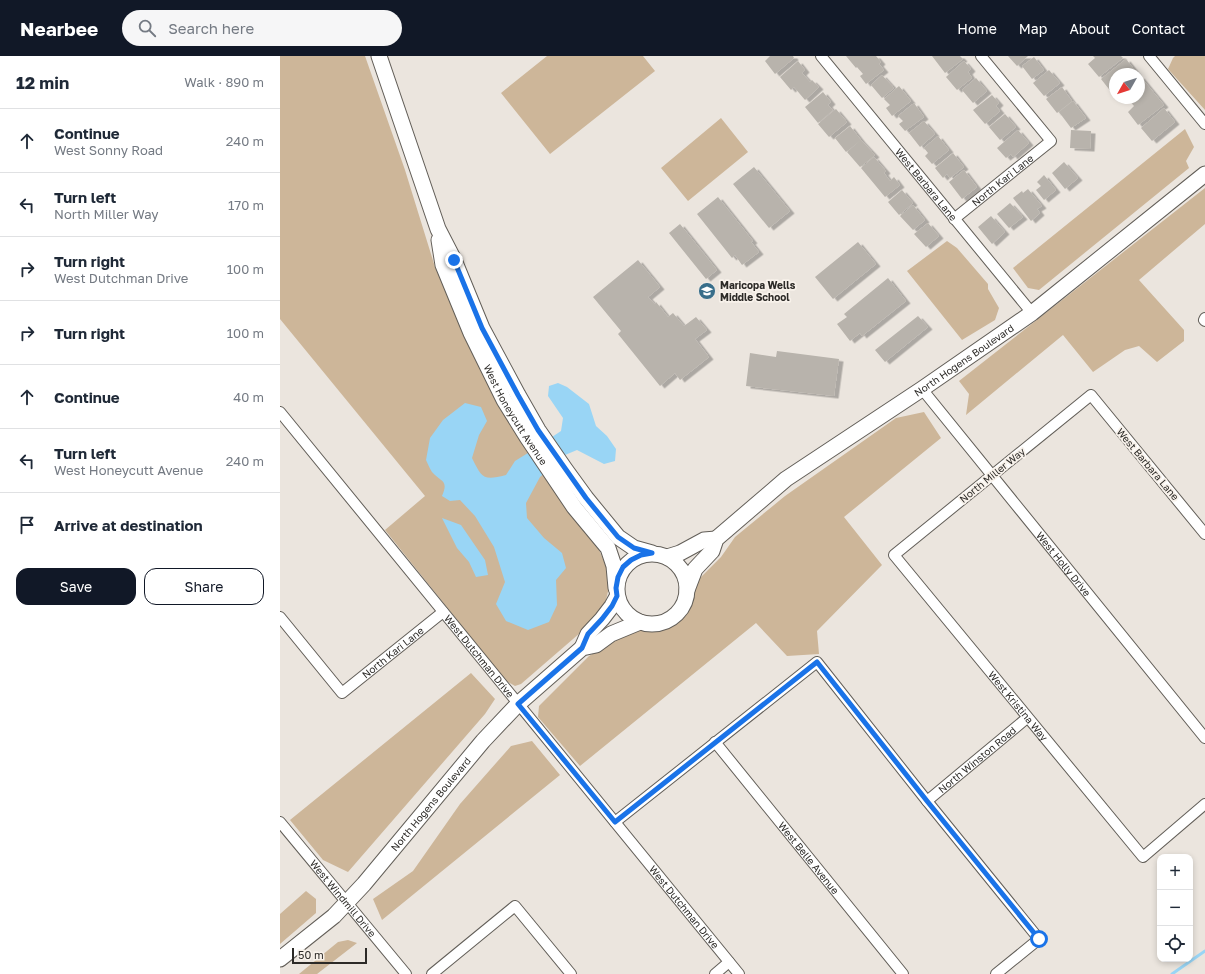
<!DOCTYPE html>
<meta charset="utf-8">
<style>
body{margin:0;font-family:"Golos Text",sans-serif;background:#f6f6f7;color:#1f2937}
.controls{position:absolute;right:12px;bottom:12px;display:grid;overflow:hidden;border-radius:8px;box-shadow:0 2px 6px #0003}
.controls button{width:36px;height:36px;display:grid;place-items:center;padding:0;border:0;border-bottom:1px solid #e0e1e3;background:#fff;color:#1f2937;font:20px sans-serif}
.compass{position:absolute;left:829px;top:12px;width:36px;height:36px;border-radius:50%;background:#fff;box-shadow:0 2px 6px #0003;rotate:231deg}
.scale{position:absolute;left:12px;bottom:10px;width:75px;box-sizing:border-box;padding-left:4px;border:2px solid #2c2a27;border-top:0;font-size:11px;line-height:14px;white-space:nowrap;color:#2c2a27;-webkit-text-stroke:3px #f8f2eb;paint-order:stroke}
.stop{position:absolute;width:12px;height:12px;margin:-9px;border:3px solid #1a73e8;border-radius:50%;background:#fff}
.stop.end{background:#1a73e8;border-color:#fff;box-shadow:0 1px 4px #0008}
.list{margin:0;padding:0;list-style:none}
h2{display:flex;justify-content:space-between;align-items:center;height:52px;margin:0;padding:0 16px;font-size:17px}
h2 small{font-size:13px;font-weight:400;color:#747a83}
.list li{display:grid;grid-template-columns:26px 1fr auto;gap:12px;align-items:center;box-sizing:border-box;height:64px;padding:0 16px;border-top:1px solid #e0e1e3}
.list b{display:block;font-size:15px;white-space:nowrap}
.list p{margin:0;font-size:13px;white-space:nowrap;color:#747a83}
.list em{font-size:13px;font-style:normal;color:#747a83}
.actions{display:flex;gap:8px;padding:12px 16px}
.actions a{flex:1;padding:9px 0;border:1px solid #111827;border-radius:12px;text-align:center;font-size:14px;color:#111827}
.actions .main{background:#111827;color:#fff}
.icon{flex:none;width:22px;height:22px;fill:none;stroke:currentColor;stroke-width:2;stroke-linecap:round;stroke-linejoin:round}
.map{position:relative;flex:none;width:925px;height:918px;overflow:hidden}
header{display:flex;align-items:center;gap:24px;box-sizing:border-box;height:56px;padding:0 20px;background:#111827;color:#fff}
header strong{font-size:19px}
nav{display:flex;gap:22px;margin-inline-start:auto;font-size:14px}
.search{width:280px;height:36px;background:#f6f6f7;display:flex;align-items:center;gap:10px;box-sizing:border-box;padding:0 14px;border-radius:22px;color:#747a83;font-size:15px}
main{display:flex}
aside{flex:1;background:#fff}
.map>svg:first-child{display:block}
.green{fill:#cdb699}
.water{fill:#99d5f5}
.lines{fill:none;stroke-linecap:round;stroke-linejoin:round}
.stream{stroke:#99d5f5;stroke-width:3}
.building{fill:#b8b3ac;filter:url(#shadow)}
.street-casing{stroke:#625e58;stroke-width:12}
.secondary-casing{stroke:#625e58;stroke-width:17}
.street{stroke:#fff;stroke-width:10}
.secondary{stroke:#fff;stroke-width:15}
.route{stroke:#1a73e8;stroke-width:5}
.labels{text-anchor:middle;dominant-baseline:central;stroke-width:3.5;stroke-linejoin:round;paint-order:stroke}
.street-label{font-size:10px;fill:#2c2a27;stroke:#f8f2eb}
.poi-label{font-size:10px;font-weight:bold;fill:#2c2a27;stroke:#f8f2eb;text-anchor:start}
</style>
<header>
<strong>Nearbee</strong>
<div class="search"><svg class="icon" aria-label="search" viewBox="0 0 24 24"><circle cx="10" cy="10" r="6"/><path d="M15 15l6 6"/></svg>Search here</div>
<nav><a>Home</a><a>Map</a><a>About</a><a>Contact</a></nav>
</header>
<main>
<aside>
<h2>12 min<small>Walk · 890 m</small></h2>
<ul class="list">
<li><svg class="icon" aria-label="ahead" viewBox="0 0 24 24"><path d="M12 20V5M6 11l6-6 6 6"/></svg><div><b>Continue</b><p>West Sonny Road</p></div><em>240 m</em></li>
<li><svg class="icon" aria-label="left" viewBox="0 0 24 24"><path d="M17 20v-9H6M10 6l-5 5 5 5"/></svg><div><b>Turn left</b><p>North Miller Way</p></div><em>170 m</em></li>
<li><svg class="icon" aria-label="right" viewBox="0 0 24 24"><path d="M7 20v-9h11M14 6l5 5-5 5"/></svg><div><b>Turn right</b><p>West Dutchman Drive</p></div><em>100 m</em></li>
<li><svg class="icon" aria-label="right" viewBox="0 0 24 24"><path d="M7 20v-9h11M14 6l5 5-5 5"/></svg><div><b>Turn right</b></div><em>100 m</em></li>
<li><svg class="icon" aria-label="ahead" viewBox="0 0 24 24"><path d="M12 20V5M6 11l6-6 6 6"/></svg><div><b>Continue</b></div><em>40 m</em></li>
<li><svg class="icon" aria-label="left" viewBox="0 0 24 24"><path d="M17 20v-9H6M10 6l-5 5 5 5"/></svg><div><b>Turn left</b><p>West Honeycutt Avenue</p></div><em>240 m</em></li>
<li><svg class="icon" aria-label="arrive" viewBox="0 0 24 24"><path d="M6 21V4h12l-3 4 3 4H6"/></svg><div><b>Arrive at destination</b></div></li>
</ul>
<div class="actions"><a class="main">Save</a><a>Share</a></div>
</aside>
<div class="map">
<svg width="925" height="918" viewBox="0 0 925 918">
<defs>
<filter id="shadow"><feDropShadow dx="4.5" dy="2.5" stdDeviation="0" flood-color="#0004"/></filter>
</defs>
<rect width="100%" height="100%" fill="#ebe5de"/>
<path class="green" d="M0,0H85L125,114L155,211L196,305L270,430L317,489L328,515L330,527L326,544L315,564L241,628L235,630L226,625L105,474L145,440L0,263Z
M267,0H363L375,15L270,98L221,37Z
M895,0H925V54L888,13L893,2Z
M441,62L468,96L408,145L381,112Z
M905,73L914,91L906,105L909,112L759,234L748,232L733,212Z
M925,132V168L859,224L904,274V285L877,306L859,290L845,294L813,316L783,279L686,359L689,338L679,325Z
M667,185L677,192L708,228V233L719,252L715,264L682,284L627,215Z
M644,356L661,382L564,461L602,509L537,575L539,598L507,600L476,567L300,710L258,661L259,650L309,600L351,575L390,572L413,544L417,525L441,501L455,481L505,440L616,362Z
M191,617L215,643L205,658L68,816L43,804L10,764Z
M252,685L280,719L102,864L93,843L133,815L180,748L231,690Z
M26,835L36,843V857L0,888V858Z
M68,884L77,887L37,918H19L58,886Z"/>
<path class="water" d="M278,327L287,331L309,348L316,370L327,380L336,393L335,405L324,408L297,394L285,399L260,421L246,447L247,462L264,482L282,497L286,512L276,524L277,549L269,566L248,574L226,565L216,548L225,526L214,491L195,460L180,444L170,445L162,440C169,424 161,426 152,416C150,413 148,408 146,404L150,382L163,364L185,347L201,351L207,365L199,379L192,402C202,422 203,425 226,419L235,405L248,397L281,375L283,362L268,340L269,330Z
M162,462L181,469L205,504L208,519L196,521L189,506L177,492Z"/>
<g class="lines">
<path class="stream" d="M892,918L925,895"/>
</g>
<path class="building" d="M490,0H513L514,2L495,18L485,5Z
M566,0H596L601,6L599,8L604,14L586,28L580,20L583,18L577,11L576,12Z
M652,0H680L683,3L665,17Z
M728,0H748L737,10Z
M813,0H841L843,2L819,21L808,8L815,2Z
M754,1L764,14L752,23L742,10Z
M846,3L857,17L856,18H835V34L832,37L821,23Z
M518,5L525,14L522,17L530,26L532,24L539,31L525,44L514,31L511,34L500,21Z
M684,5L691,13L688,16L692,22L677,34L666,21Z
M769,14L780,27L764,40L753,27Z
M602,19L614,32L602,42L591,29Z
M860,20L884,49L858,69L848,56L854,50L847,42H859V21Z
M696,22L707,35L693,47L682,34Z
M619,30L631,45L612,60L606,52L610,49L604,43Z
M782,31L792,45L777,57L766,43Z
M543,36L551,46L548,49L553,54L538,67L525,51Z
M712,39L719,47L716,50L720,55L705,68L693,54Z
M793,45L806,62L791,72L779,56Z
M634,47L644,61L625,75L619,68L623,65L618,60Z
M884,52L895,66L872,85L861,72Z
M556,53L567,66L549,81L538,68Z
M725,58L736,71L720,84L709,71Z
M644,65L655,78L640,91L629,77Z
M570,70L581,84L566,96L555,82Z
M738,74L749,87L733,101L731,98L726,102L717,92Z
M791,74L811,75L810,93L790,92Z
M658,80L669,94L652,108L645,100L648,97L644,92Z
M581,84L595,99L580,111L567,96Z
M673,97L684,111L670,122L667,118L663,122L655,112Z
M594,101L606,115L604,117L610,125L614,121L620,129L605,141L581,112Z
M784,106L798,122L785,133L772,117Z
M474,111L510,155L489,172L453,128Z
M684,114L697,131L682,143L669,126Z
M764,119L776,134L764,144L756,134L761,130L757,126Z
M748,133L762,150L757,153L760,157L751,165L733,142L742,135L743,137Z
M622,134L633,147L619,159L608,146Z
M438,141L473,185L471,186L479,196L462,209L455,199L452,202L417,158Z
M730,147L743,161L729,172L717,158Z
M633,149L645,164L633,174L620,160Z
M711,160L725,176L712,188L698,171Z
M648,167L659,180L646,191L634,178Z
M400,168L437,214L426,223L389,177Z
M578,186L596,208L553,243L535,221Z
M358,204L380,231L368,241L375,248L376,246L388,261L393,257L404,270L416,261L427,274L415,283L429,301L400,324L395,317L380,330L338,278L341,275L313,241Z
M608,222L626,245L582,280L580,277L570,285L557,268L567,261L564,258Z
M638,260L648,271L605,306L595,294Z
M497,295L559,303L554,340L466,330L470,297L496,301Z"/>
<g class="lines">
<g class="street-casing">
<g id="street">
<path id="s1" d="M541,0L752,257"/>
<path d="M869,0L925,68"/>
<path id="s2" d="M674,163L771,85L701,0"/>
<path d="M925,262L924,264L925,265"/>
<path id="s3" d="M642,333L925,682"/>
<path id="s4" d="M0,356L459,918"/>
<path id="s5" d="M925,478L811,339L614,499L863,801L925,748"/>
<path id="s6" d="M0,561L62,637L163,556"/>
<path id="s7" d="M435,686L623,918"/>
<path id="s8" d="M647,745L747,662"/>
<path id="s9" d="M0,766L126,918"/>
<path d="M335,766L537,606L647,745L759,883L716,918"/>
<path d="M152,918L235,850L291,918"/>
<path d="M435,918L449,906"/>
</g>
</g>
<g class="secondary-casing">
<g id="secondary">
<path d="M99,0L158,173L174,204L202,272L238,339L258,374L285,413L306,442L338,481L354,492L372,497"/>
<path id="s10" d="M159,184L163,209L191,277L224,344L247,381L294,451L328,492L334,510L336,532"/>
<circle cx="372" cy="533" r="35"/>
<path d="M387,501L400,497L424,484L436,483"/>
<path id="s11" d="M407,534L415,513L432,495L436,483L506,423L642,333L752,257L925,118"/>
<path d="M302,592L308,578L322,563L332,550L337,541"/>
<path id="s12" d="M0,903L54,860L84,828L203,685L238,648L302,592L316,589L331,578L360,566"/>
</g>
</g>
<use href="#street" class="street"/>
<use href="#secondary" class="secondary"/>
</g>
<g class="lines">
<path class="route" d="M174,204L202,272L238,339L258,374L306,442L338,481L354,492L372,497L361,499L351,504L343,511L338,521L336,532L337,540L332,550L322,563L308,578L302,592L238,648L335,766L537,606L647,745L759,883"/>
</g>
<defs>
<g id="school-disc" transform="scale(0.9)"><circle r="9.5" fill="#386e8a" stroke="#f8f2eb"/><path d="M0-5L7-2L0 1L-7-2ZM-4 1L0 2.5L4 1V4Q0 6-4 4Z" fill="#fff"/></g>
</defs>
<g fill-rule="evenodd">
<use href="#school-disc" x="427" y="235"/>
</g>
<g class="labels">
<g class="street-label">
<text stroke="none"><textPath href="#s2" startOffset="62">North Kari Lane</textPath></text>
<text stroke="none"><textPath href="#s1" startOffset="166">West Barbara Lane</textPath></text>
<text stroke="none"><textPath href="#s11" startOffset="366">North Hogens Boulevard</textPath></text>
<text stroke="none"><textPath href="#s10" startOffset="192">West Honeycutt Avenue</textPath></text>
<text transform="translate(868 408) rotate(50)">West Barbara Lane</text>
<text transform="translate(712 419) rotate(-39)">North Miller Way</text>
<text stroke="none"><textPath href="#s3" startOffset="225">West Holly Drive</textPath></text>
<text stroke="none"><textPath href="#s6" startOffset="163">North Kari Lane</textPath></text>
<text stroke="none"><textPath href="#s4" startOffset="315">West Dutchman Drive</textPath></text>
<text stroke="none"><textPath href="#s5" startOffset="629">West Kristina Way</textPath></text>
<text stroke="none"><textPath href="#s8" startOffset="65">North Winston Road</textPath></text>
<text stroke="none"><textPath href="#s12" startOffset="217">North Hogens Boulevard</textPath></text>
<text stroke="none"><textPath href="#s7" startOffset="149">West Belle Avenue</textPath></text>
<text stroke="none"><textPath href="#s9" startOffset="99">West Windmill Drive</textPath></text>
<text stroke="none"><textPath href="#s4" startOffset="639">West Dutchman Drive</textPath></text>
</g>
<g class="poi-label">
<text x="440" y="229">Maricopa Wells<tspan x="440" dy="12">Middle School</tspan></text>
</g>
</g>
</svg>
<div class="controls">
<button>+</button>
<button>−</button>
<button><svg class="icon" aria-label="locate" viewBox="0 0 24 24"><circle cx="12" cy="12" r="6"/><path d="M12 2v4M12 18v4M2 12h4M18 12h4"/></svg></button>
</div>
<svg class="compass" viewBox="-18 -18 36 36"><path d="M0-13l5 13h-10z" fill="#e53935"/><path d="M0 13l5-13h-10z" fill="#747a83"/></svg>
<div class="scale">50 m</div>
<div class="stop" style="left:759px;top:883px"></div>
<div class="stop end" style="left:174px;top:204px"></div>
</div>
</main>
